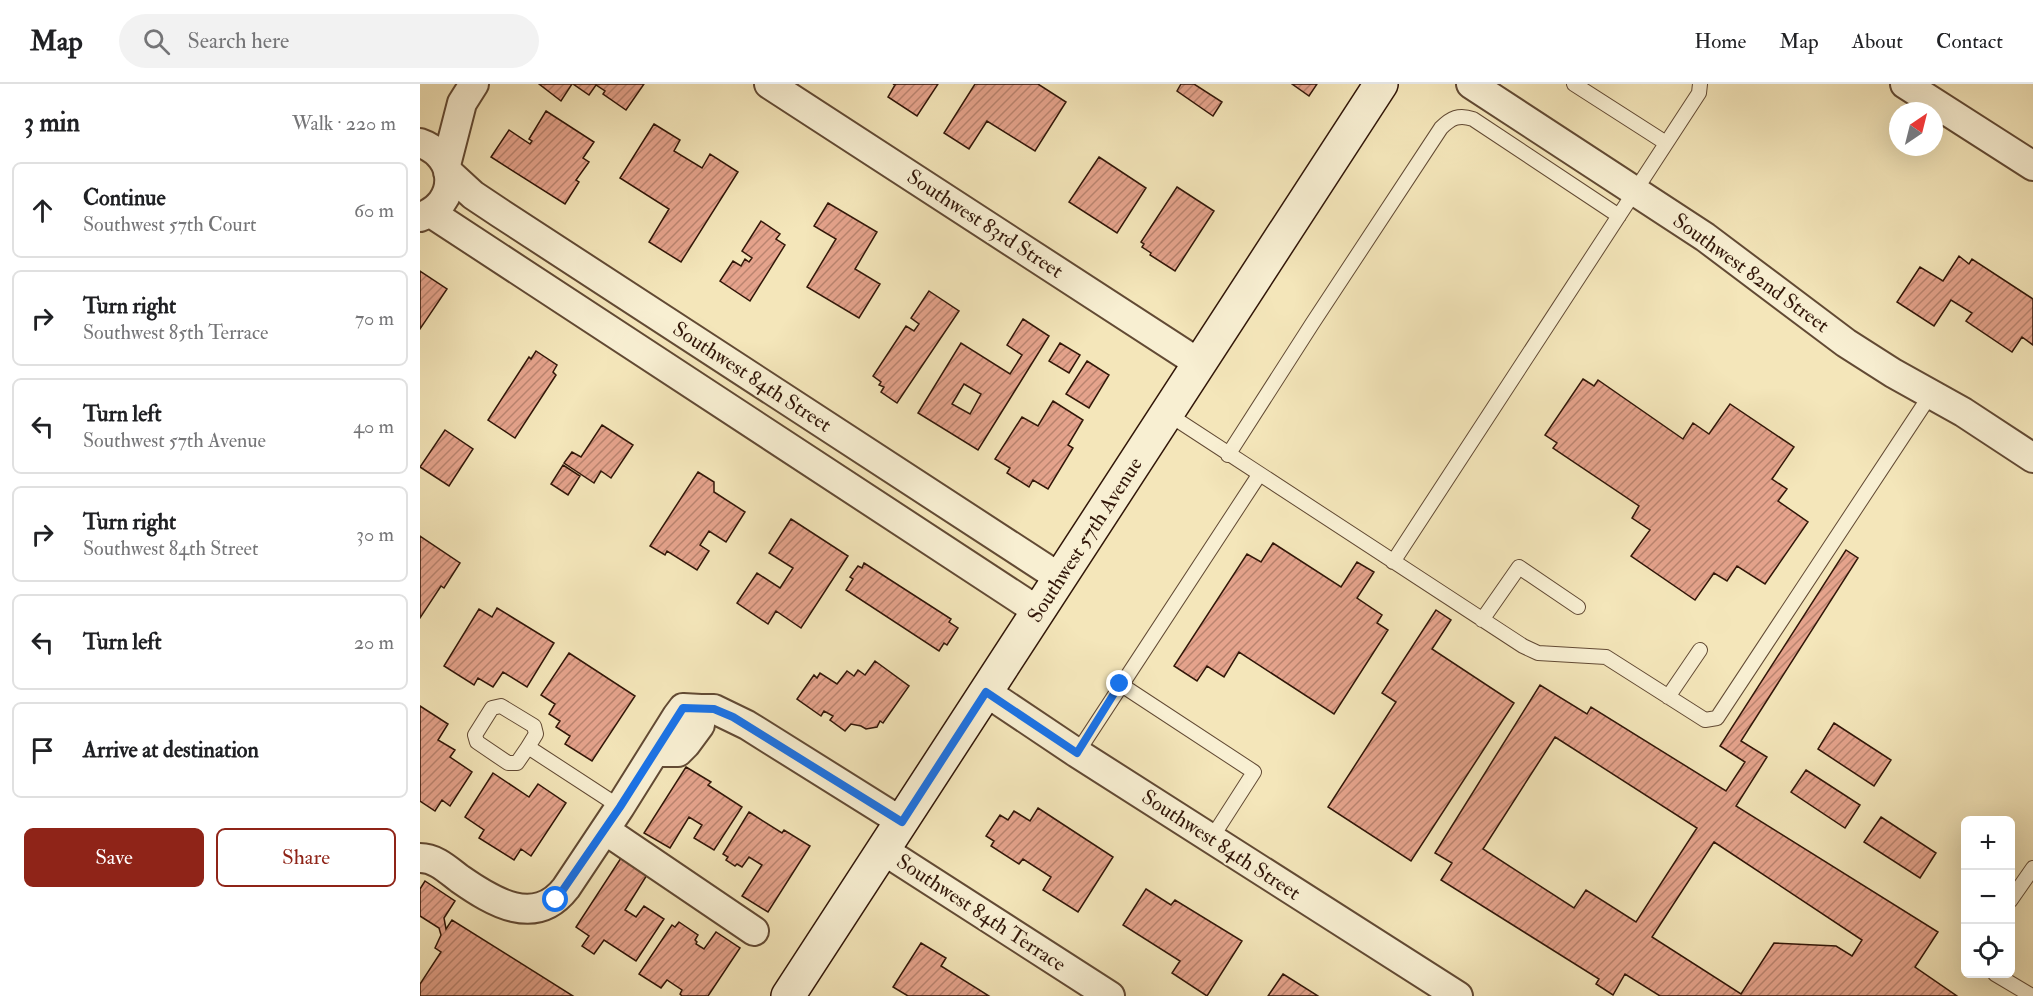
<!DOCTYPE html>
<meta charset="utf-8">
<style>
body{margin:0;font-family:"IM FELL Double Pica",serif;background:#f2f2f2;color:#202124}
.controls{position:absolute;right:18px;bottom:18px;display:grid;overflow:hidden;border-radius:9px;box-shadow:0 6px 24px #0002}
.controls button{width:54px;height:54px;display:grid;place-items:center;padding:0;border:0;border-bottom:2px solid #e0e0e0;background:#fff;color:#202124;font:30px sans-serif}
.compass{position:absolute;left:1469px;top:18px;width:54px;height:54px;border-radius:50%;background:#fff;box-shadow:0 6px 24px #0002;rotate:35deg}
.stop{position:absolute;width:18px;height:18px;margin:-14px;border:4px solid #1a73e8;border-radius:50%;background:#fff}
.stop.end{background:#1a73e8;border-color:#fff;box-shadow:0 2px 6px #0008}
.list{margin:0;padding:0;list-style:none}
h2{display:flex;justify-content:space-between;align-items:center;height:78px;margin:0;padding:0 24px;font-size:26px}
h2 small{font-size:20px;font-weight:400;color:#757577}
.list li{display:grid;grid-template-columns:39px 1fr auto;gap:18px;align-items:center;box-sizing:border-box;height:96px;margin:0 12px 12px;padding:0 12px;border:2px solid #e0e0e0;border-radius:9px}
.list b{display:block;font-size:22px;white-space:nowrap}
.list p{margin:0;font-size:20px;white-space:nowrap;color:#757577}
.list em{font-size:20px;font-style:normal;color:#757577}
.actions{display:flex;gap:12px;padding:18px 24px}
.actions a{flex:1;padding:14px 0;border:2px solid #8f2418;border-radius:9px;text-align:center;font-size:21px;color:#8f2418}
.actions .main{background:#8f2418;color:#fff}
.icon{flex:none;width:33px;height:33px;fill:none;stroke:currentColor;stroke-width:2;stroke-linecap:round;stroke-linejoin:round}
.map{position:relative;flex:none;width:1613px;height:912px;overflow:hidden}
header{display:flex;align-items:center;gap:36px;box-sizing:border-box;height:84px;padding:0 30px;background:#fff;border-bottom:2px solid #e0e0e0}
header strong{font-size:28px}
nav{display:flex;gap:33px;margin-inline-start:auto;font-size:21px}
.search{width:420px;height:54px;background:#f2f2f2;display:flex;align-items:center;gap:15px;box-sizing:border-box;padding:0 21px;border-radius:33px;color:#757577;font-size:22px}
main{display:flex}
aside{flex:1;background:#fff}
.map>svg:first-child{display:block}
.building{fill:url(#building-hatch);stroke:#311608;stroke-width:1.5;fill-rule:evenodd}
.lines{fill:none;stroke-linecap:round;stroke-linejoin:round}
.service-casing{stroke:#624a34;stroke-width:16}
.minor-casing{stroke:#624a34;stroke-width:32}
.secondary-casing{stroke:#311608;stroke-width:36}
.service{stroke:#f8efd2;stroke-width:14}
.minor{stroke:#f8efd2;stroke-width:28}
.secondary{stroke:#f8efd2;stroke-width:33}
.route{stroke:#1a73e8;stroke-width:8}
.labels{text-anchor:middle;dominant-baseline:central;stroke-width:4.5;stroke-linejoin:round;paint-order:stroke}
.street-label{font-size:21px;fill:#311608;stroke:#f8efd2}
</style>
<header>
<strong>Map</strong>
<div class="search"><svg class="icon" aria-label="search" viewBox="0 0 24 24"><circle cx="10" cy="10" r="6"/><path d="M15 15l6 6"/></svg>Search here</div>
<nav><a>Home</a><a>Map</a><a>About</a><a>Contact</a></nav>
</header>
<main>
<aside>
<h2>3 min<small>Walk · 220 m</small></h2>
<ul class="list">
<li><svg class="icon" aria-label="ahead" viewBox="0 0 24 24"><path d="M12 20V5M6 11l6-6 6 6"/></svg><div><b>Continue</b><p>Southwest 57th Court</p></div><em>60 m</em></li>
<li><svg class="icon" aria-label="right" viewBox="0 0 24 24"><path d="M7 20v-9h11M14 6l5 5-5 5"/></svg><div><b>Turn right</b><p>Southwest 85th Terrace</p></div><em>70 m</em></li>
<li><svg class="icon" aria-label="left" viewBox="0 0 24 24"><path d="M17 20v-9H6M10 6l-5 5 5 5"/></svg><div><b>Turn left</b><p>Southwest 57th Avenue</p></div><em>40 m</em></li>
<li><svg class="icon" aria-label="right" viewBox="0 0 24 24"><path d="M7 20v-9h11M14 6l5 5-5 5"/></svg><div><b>Turn right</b><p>Southwest 84th Street</p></div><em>30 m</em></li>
<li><svg class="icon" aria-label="left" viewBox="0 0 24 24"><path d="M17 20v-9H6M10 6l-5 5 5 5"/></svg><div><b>Turn left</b></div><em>20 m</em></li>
<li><svg class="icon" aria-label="arrive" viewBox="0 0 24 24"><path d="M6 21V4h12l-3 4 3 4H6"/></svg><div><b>Arrive at destination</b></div></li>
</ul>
<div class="actions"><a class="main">Save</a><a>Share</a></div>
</aside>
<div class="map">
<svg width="1613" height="912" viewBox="0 0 1613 912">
<defs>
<pattern id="building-hatch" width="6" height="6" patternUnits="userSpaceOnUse" patternTransform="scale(1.5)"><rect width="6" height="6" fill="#e5a38c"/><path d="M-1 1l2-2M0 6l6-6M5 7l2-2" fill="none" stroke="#ba8470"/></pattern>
</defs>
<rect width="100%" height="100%" fill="#f4e6ba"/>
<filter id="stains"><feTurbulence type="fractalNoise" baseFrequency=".00333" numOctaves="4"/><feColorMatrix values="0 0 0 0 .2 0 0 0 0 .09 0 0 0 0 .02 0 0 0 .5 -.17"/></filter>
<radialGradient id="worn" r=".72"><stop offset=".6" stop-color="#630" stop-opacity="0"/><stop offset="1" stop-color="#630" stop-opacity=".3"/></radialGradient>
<path class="building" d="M119,0H152L141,17Z
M153,0H224L206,26L183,10L185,7L176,1L169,11Z
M473,0H518L497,32L468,13L475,1Z
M555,0H618L646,18L615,67L567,37L549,65L524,49Z
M761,0H774L802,18L793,32L757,7Z
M872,0H897L889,12Z
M126,27L174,58L163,74L169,78L156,96L159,98L145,120L71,73L89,46L110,60L112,57L109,55Z
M234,40L260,56L254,67L282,84L290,70L318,88L261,178L229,158L249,125L200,94Z
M679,73L726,104L697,149L649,118Z
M757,103L794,127L755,187L730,171L731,169L722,163L724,160L721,158Z
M408,119L457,148L435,185L460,200L439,234L387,203L416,155L394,142Z
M341,137L360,150L356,155L365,161L330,217L300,197L313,177L321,182L325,175L329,178L332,174L322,167Z
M1539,172L1549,180L1552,175L1613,215V261L1602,253L1592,268L1546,237L1552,229L1531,216L1514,242L1477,218L1500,183L1523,197Z
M0,187L27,205L0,245Z
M509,207L539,227L477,319L461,308L464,303L459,301L461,298L453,292L486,242L494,247L499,240L491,234Z
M603,235L629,252L558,366L498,329L541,259L590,290L602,271L587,261ZM544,300L561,310L550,330L532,320Z
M640,259L660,271L649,289L629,277Z
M116,267L137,281L133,288L136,291L95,354L68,336L109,273L111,275Z
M667,277L689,291L669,324L646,310Z
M1163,295L1174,302L1178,296L1263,355L1273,339L1289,350L1310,320L1374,363L1352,395L1367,405L1358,417L1388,438L1345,500L1317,482L1307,497L1294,489L1275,516L1211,472L1230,446L1212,434L1219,422L1133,364L1137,359L1125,351Z
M633,317L663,336L648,361L653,364L628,405L613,396L609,403L587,389L590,384L575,375L602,333L618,342Z
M182,341L213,361L191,394L181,387L174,399L144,379L152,368L161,373Z
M25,346L53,365L29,402L0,383Z
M143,381L160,392L148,411L131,400Z
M278,388L294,398V408L325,428L306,458L289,447L280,461L289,467L277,486L247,467L245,471L230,462Z
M371,435L428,472L381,544L356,527L348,540L317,519L337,489L360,504L373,484L349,469Z
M0,452L40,479L24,504L21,502L0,534Z
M853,459L921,503L937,478L954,488L937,514L962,531L957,539L968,546L914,630L819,568L804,593L787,582L777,597L754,582L827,470L841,478Z
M1426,466L1438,474L1321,657L1347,673L1316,722L1518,848L1495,883L1537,912H1240L1205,890L1193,911L1176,900L1179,895L1021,796L1032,779L1015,769L1120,601L1167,630L1171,623L1306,707L1325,678L1300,662ZM1135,653L1277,744L1216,838L1166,806L1154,824L1063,765ZM1294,758L1442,856L1432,872L1416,862L1354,859L1321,910L1232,853Z
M444,479L531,535L529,538L538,544L527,561L524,559L519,567L426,506L433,495L430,493L438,482L442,484Z
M77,524L134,559L107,603L83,588L73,603L58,594L54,601L24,582L59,525L72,533Z
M1016,526L1031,536L1012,565L1094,619L991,777L908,723L976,618L962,609Z
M149,569L215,612L172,677L145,660L150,652L136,643L140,637L129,630L135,620L121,611Z
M455,577L489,602L463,639L460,637L457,643L446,645L441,642L431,640L425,647L410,636L413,632L404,627L401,632L377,615L394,591L397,594L400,589L417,600L427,587L434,592L438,586L445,591Z
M0,622L28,640L18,656L35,666L30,673L52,688L30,722L22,716L15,727L0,717Z
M1414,639L1471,676L1454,702L1398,665Z
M266,683L291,698L288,701L322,723L294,766L274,754L282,741L269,733L250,764L224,749Z
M1386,686L1440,721L1425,744L1371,708Z
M73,689L109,713L118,700L146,719L111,772L101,765L94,776L59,754L64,746L45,733Z
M618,724L693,773L658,828L623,806L631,793L603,775L599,780L571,762L574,757L566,752L580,731L588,736L594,727L610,737Z
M329,728L362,749L364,746L390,762L348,828L322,812L342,781L329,773L322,783L317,780L315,782L306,776L308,773L303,770Z
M1461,733L1516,769L1500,794L1444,758Z
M201,774L227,791L205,826L216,833L224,822L244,835L216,877L184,856L174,870L162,862L169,852L156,843Z
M5,797L35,817L24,834L26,845L32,836L153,912H0V900L21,868L15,864L21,851L19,844L0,832V805Z
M726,805L751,821L755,816L822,857L787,912L752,889L760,877L703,841Z
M259,838L278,851L275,856L277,858L276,860L284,865L296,848L320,864L288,912H262L260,910L262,906L247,896L241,904L219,890L252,841L255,843Z
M501,859L526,874L521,882L569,912H488L473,903Z
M863,890L898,912H848Z"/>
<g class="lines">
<g class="service-casing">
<path id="service" d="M1154,0L1246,59
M748,330L1103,562L1118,569L1186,573L1285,636L1297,634L1511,310
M808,371L892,240L1021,44C1031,34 1039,30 1053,35L1199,132
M973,478L1279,9L1280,0
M1062,536L1099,483L1158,523
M700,600L834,688L791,755
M1248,613L1280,566
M108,663L116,650L114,642L81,622L72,624L55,651L57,658L88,679H97L108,663L200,723
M657,669L839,391
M1590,817L1613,784
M1575,890L1612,912"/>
</g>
<g class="minor-casing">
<path id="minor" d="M349,0L780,280
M1051,0L1285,153L1426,259L1473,289L1543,328L1613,374
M1485,0L1613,82
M0,59C39,72 39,120 0,133
M26,81L42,19L54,0
M28,88L53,111L80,129L640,494
M11,129L618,527
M566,608L657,669L1038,912
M281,625H294L327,641L482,738
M185,746L334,847
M463,766L690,912
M0,774C16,774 28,786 40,795C73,818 115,844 146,804L200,723L257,632L263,624L281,625L280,641L266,660L258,668H235"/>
</g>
<g class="secondary-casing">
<path id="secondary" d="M368,912L961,0"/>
</g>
<use href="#service" class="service"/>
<use href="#minor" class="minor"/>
<use href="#secondary" class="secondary"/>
</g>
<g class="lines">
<path class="route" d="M136,816L200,723L263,624L294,625L313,633L482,738L566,608L657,669L700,600"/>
</g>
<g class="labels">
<g class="street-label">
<text transform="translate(565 140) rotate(33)">Southwest 83rd Street</text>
<text transform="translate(1331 189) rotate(36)">Southwest 82nd Street</text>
<text transform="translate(332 293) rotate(33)">Southwest 84th Street</text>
<text transform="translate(665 456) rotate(-57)">Southwest 57th Avenue</text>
<text transform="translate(801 761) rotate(33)">Southwest 84th Street</text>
<text transform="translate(561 829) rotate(33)">Southwest 84th Terrace</text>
</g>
</g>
<rect width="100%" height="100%" filter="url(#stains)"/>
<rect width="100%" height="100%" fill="url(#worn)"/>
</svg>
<div class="controls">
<button>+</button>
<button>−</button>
<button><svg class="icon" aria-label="locate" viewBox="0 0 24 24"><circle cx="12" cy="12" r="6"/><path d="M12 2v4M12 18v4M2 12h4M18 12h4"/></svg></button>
</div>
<svg class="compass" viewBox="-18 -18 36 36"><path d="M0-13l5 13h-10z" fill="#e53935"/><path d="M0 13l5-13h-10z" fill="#757577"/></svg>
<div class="stop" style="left:136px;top:816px"></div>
<div class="stop end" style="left:700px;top:600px"></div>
</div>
</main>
